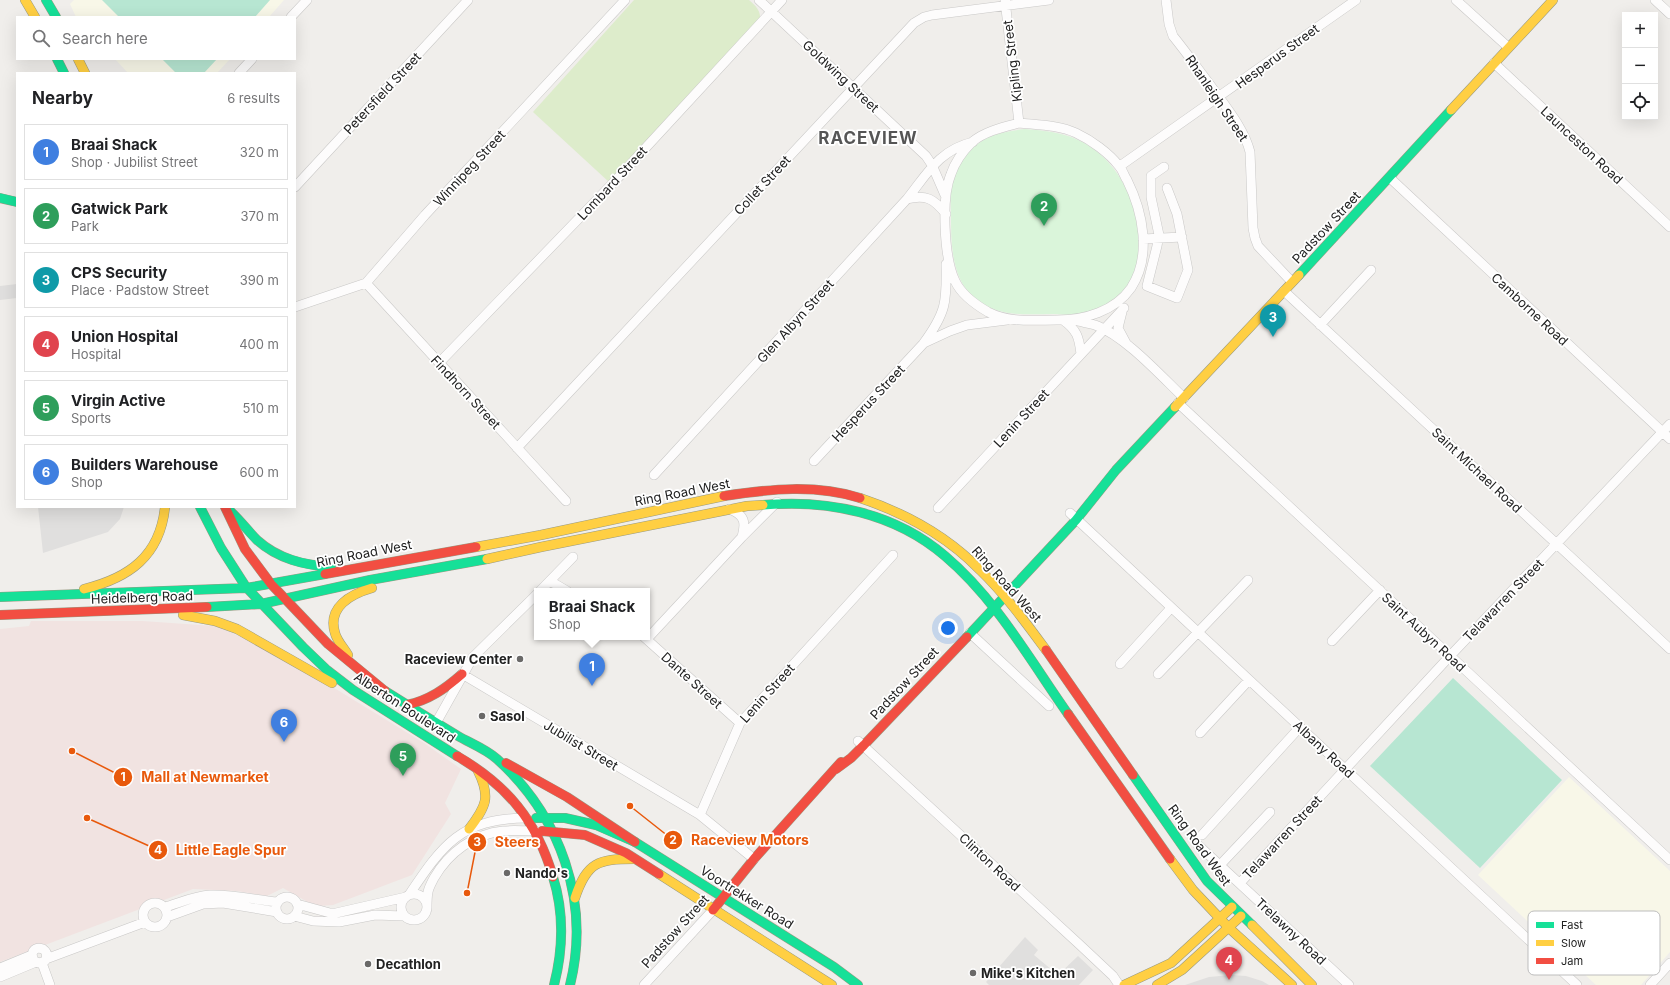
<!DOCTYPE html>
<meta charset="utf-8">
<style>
body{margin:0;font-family:Inter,sans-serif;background:#f6f6f6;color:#202124}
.controls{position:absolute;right:12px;top:12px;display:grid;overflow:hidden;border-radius:0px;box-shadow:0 4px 16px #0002}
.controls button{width:36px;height:36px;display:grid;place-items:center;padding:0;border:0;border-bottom:1px solid #e0e0e0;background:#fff;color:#202124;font:20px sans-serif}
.you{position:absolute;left:948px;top:628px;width:14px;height:14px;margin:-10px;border:3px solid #fff;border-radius:50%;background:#1a73e8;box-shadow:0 0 0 6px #1a73e833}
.badge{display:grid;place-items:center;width:26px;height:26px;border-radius:50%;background:#6a6968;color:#fff;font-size:13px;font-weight:700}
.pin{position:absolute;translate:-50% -33px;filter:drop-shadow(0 1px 2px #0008)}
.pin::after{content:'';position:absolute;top:21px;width:14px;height:12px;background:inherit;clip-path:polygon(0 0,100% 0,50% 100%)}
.popup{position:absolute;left:534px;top:588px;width:116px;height:52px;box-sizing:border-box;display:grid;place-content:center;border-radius:0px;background:#fff;filter:drop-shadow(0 1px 3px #0005);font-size:13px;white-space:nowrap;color:#757577}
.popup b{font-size:15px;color:#202124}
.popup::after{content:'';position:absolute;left:50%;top:100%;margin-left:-8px;border:8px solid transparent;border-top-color:#fff}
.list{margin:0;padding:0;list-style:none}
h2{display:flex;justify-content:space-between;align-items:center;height:52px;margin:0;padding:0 16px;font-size:17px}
h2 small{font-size:13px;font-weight:400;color:#757577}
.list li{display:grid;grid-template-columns:26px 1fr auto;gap:12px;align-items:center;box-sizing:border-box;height:56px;margin:0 8px 8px;padding:0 8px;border:1px solid #e0e0e0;border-radius:0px}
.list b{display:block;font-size:15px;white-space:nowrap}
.list p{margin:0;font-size:13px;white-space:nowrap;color:#757577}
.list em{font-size:13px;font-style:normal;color:#757577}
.icon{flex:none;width:22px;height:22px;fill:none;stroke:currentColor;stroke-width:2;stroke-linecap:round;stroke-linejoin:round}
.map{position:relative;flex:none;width:1670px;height:985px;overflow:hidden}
.search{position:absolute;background:#fff;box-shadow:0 4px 16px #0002;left:16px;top:16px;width:280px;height:44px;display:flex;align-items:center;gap:10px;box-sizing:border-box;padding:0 14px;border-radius:0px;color:#757577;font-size:15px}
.panel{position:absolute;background:#fff;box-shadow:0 4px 16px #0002;left:16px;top:72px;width:280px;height:436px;border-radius:0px}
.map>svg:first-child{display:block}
.commercial{fill:#f1e3e1}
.education{fill:#f8f7e8}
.grass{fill:#ddeccb}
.park{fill:#daf5da}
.pitch{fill:#b7e6d2}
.parking{fill:#e0dfde}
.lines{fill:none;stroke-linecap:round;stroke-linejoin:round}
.street-casing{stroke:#c9c8c7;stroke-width:10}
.fast-casing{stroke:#999a82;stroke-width:10}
.slow-casing{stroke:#999a82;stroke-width:10}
.jam-casing{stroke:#999a82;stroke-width:10}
.street{stroke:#fdfcfc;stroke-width:9}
.fast{stroke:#16e098;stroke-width:9}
.slow{stroke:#ffcf43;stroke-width:9}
.jam{stroke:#f24e42;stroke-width:9}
.poi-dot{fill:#6a6968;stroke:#fff;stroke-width:1.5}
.labels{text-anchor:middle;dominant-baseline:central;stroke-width:3.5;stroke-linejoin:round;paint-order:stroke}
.street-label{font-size:13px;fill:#222;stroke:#fff}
.poi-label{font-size:13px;font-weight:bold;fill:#222;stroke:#fff;text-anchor:start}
.district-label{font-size:17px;font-weight:bold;letter-spacing:1px;fill:#555;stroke:#fff}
.key{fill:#fff;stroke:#bdbdbd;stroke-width:1}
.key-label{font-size:11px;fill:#222}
.leader{fill:none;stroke:#e8590c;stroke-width:1.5}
.callout-dot{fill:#e8590c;stroke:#fff;stroke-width:1.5}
.mark-label{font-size:12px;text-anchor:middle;font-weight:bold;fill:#fff}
.callout-label{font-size:14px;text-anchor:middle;font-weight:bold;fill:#e8590c;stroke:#fff;stroke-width:3.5;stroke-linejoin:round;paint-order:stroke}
</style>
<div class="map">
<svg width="1670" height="985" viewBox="0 0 1670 985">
<rect width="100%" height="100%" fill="#f0eeeb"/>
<path class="commercial" d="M31,621H142L215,626L269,648L424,743L461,769L445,803L451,814L412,875L333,905L319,906L311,904L283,888L267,896L237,891L193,889L0,962V629L29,626Z"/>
<path class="education" d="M74,0H284L269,17H76L70,4Z
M115,59H230L217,73H128Z
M1569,777L1670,871V952L1641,985H1596L1478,875Z"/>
<path class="grass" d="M634,0H749C756,6 761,11 760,20L609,182L533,112Z"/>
<path class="park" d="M1025,129C1051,131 1074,134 1095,150C1147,189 1165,297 1083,314C1074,316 1062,314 1053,314C1027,314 1004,317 981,303C952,285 951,247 951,217C951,207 950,196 951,186C954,170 965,152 979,143C992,133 1010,131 1025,129Z"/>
<path class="pitch" d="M102,0H270L255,17H119Z
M162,59H217L204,73H176Z
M1453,678L1562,780L1480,868L1370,766Z"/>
<path class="parking" d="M17,284V298L0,300V286Z
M38,507H124L120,519L108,532L43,553Z
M1025,937L1038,950L1034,955L1058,975L1078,956L1093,970L1079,985H989L986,982Z
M1231,975L1246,976L1262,981L1269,985H1185L1209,977Z"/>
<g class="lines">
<g class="street-casing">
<path id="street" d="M759,0L926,156L932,165L945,195
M1005,0L1019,123
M1166,0L1169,24L1173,36C1186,52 1198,69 1211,86C1225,106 1244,128 1250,152L1253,228L1255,238L1258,246L1292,282
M1456,0L1508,47
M1655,0L1670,14
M291,17L307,0
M1494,63L1670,227
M239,73L252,59
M1019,123C1038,125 1059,125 1076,133C1091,140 1109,153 1119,166C1123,170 1124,176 1127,180C1143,212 1152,256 1131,288C1115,311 1085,320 1057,320C1034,320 1009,323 988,312C976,305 961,294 955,281C944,258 941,198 951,174C955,162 963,151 972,142C985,131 1004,127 1019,123Z
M1120,166L1356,0
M1164,167L1151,176V197L1159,235L1157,246L1147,286L1177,298L1188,270L1177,214L1167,188
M1390,178L1670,439
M295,187L468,0
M907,199C926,194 934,199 946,214
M1143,239L1182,237
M366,283L566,501
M1284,291L1670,649
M295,307L366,283L425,215L625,0
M1122,312L1118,328L1126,343
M1063,320C1077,330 1079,337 1081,354
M1074,320C1081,322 1088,323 1095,325C1125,336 1160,375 1184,398
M1320,325L1371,270
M924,343L950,331L967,325L1007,320
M439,363L615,181L782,0
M1178,403L1670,860
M517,448L914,23L924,17L932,15L1049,0
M814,461L923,344C946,313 947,302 946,264
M654,475L907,199C927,174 939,150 973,142
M938,508L1124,308
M729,509C745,515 746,522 742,537
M1070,513L1577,985
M550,581L567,591
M540,591L573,557
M970,633L1049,706
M644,637L740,723
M647,639L742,537L777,502
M1332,641L1380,590
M1120,664L1171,608
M462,674L700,815L754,859
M1158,674L1248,580
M436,723L473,657L537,594
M1200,733L1249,680
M858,741L1080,945L1113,976L1119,985
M700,815L740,723L893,555
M1202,835L1300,727
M1198,845L1349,985
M1220,865L1270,812
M1240,883L1450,656L1670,424
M401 907a13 13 0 1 1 26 0a13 13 0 1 1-26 0Z
M409,895C443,844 461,819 526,818
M276 908a11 11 0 1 1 22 0a11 11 0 1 1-22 0Z
M143 915a12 12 0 1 1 24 0a12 12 0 1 1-24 0Z
M297,904L330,913H336L406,897
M165,907C179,903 194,896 210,895C232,894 256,900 278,902
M427,908C427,902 427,897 428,892C429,887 432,882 434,878C449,852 474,834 503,831C514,830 524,831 535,831
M294,916L313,921L339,922L375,915L404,916
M167,917L203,904L223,903L277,912
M46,959L145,922
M42,963L50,985
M0,968L32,955C33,949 37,947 43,949C47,952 48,956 45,961L39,963L34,961L32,955
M0,977L36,962
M644,985L713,910
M1650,985L1670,963"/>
</g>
<g class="fast-casing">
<path id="fast" d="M46,0L56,17
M57,59L64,73
M0,198L17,202
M1299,275L1451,110
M763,505C828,499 895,513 945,556C996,599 1030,660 1068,714
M200,507L221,548L246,587L303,647L327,670L353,690L457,756
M230,511C240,520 248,531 257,540C278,559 304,565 331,567
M0,597L246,588L325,574
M207,607L261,604L370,580L487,559
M967,637L1076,520L1116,470L1175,407
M385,691C409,706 433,721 458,736C470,743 486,749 497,759C560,816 591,901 570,985
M1133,775L1207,881L1252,925
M536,818H565L596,825L635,842L834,967L858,985
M553,877C564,912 563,950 554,985"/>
</g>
<g class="slow-casing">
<path id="slow" d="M25,0L35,17
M78,59L85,73
M1451,110L1553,0
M1175,407L1299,275
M860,498C905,513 947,536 980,570C1005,594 1026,623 1046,650
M476,547L541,535L724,496
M487,559L541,547L747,506L763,505
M84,589C129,578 160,556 165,507
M183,615L215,621L237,629L332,683
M348,655C344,648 337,641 335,633C327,607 351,594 372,588
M469,829C486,807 491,797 478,771
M1170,859L1193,890L1229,928L1292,985
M659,874L832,985
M575,898C587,862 598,859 634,859
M1252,925L1312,985
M1124,985L1171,963L1232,907
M1157,985L1182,970L1241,916"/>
</g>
<g class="jam-casing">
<path id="jam" d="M724,496C770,489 815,484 860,498
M225,507L245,549L271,584L328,644L385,691
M325,574L476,547
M0,615L207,607
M1046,650L1133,775
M407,705C429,700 445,689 462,674
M1068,714L1170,859
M457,756C507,785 537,821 553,877
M506,763L567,797L635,842
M836,769L851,758L864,745L967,637
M542,831L585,835L626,853L659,874
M713,910L754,859L841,762"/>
</g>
<use href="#street" class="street"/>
<use href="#fast" class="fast"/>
<use href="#slow" class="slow"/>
<use href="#jam" class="jam"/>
</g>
<g class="poi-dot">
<circle cx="520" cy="659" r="4"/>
<circle cx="482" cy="716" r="4"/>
<circle cx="507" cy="873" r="4"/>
<circle cx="368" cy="964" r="4"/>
<circle cx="973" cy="973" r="4"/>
</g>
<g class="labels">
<g class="street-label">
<text transform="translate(1277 56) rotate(-36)">Hesperus Street</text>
<text transform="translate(1012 61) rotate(-97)">Kipling Street</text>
<text transform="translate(841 76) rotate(43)">Goldwing Street</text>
<text transform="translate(382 93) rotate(-47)">Petersfield Street</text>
<text transform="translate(1217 98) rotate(56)">Rhanleigh Street</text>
<text transform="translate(1582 145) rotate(43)">Launceston Road</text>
<text transform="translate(469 168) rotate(-47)">Winnipeg Street</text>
<text transform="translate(612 183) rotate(-47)">Lombard Street</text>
<text transform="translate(762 185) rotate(-47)">Collet Street</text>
<text transform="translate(1326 227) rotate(-47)">Padstow Street</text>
<text transform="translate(1530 309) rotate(43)">Camborne Road</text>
<text transform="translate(795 321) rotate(-48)">Glen Albyn Street</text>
<text transform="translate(466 392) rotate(47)">Findhorn Street</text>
<text transform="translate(868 403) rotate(-47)">Hesperus Street</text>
<text transform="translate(1021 418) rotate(-47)">Lenin Street</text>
<text transform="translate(1477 470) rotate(43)">Saint Michael Road</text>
<text transform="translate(682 492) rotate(-11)">Ring Road West</text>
<text transform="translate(364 553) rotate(-11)">Ring Road West</text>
<text transform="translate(1007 584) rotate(48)">Ring Road West</text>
<text transform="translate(142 597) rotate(-2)">Heidelberg Road</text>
<text transform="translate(1503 600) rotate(-46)">Telawarren Street</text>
<text transform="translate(1424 632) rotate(43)">Saint Aubyn Road</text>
<text transform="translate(692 680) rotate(42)">Dante Street</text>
<text transform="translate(904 683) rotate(-47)">Padstow Street</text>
<text transform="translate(767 693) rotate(-48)">Lenin Street</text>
<text transform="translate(405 707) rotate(33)">Alberton Boulevard</text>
<text transform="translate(581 745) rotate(31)">Jubilist Street</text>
<text transform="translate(1324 749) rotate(43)">Albany Road</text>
<text transform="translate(1282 837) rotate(-47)">Telawarren Street</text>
<text transform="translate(1200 845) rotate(54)">Ring Road West</text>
<text transform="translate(990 862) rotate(43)">Clinton Road</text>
<text transform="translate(747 897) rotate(32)">Voortrekker Road</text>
<text transform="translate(675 931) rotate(-48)">Padstow Street</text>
<text transform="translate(1291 931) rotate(43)">Trelawny Road</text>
</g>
<g class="poi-label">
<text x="512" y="659" text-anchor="end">Raceview Center</text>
<text x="490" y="716">Sasol</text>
<text x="515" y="873">Nando's</text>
<text x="376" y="964">Decathlon</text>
<text x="981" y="973">Mike's Kitchen</text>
</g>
<g class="district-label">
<text x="868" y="138">RACEVIEW</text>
</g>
</g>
<rect x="1528" y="911" width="132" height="64" rx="6" class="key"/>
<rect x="1536" y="922" width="18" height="6" fill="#16e098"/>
<rect x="1536" y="940" width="18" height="6" fill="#ffcf43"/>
<rect x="1536" y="958" width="18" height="6" fill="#f24e42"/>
<g class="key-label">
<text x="1561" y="929">Fast</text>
<text x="1561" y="947">Slow</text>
<text x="1561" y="965">Jam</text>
</g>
<path class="leader" d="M72 751L123 777M630 806L673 840M467 893L477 842M87 818L158 850"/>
<g class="callout-dot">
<circle cx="72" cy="751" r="4"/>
<circle cx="630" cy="806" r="4"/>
<circle cx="467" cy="893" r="4"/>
<circle cx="87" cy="818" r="4"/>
<circle cx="123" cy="777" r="10"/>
<circle cx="673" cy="840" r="10"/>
<circle cx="477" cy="842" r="10"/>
<circle cx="158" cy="850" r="10"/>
</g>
<g class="mark-label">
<text x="123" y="781">1</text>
<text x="673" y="844">2</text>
<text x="477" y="846">3</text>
<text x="158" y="854">4</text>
</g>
<g class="callout-label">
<text x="205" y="782">Mall at Newmarket</text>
<text x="750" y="845">Raceview Motors</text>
<text x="517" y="847">Steers</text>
<text x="231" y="855">Little Eagle Spur</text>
</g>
</svg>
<div class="controls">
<button>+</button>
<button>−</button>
<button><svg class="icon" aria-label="locate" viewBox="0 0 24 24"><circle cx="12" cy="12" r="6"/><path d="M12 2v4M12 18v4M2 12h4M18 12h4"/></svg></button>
</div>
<div class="you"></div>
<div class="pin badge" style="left:592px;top:686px;background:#3f7fe0">1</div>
<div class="popup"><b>Braai Shack</b>Shop</div>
<div class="pin badge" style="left:1044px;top:226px;background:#2e9e5b">2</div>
<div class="pin badge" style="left:1273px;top:337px;background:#0f9aa8">3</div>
<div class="pin badge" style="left:1229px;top:980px;background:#e0444e">4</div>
<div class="pin badge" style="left:403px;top:776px;background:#2e9e5b">5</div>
<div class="pin badge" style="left:284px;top:742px;background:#3f7fe0">6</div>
<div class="search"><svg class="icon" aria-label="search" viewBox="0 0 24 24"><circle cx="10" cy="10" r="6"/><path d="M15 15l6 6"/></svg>Search here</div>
<section class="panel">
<h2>Nearby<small>6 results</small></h2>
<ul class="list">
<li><span class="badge" style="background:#3f7fe0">1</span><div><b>Braai Shack</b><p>Shop · Jubilist Street</p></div><em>320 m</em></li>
<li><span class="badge" style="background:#2e9e5b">2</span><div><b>Gatwick Park</b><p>Park</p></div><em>370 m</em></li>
<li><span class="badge" style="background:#0f9aa8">3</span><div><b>CPS Security</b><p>Place · Padstow Street</p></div><em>390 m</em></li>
<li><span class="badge" style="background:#e0444e">4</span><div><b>Union Hospital</b><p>Hospital</p></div><em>400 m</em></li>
<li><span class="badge" style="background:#2e9e5b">5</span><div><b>Virgin Active</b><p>Sports</p></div><em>510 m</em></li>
<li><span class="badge" style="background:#3f7fe0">6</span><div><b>Builders Warehouse</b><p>Shop</p></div><em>600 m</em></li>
</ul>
</section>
</div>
